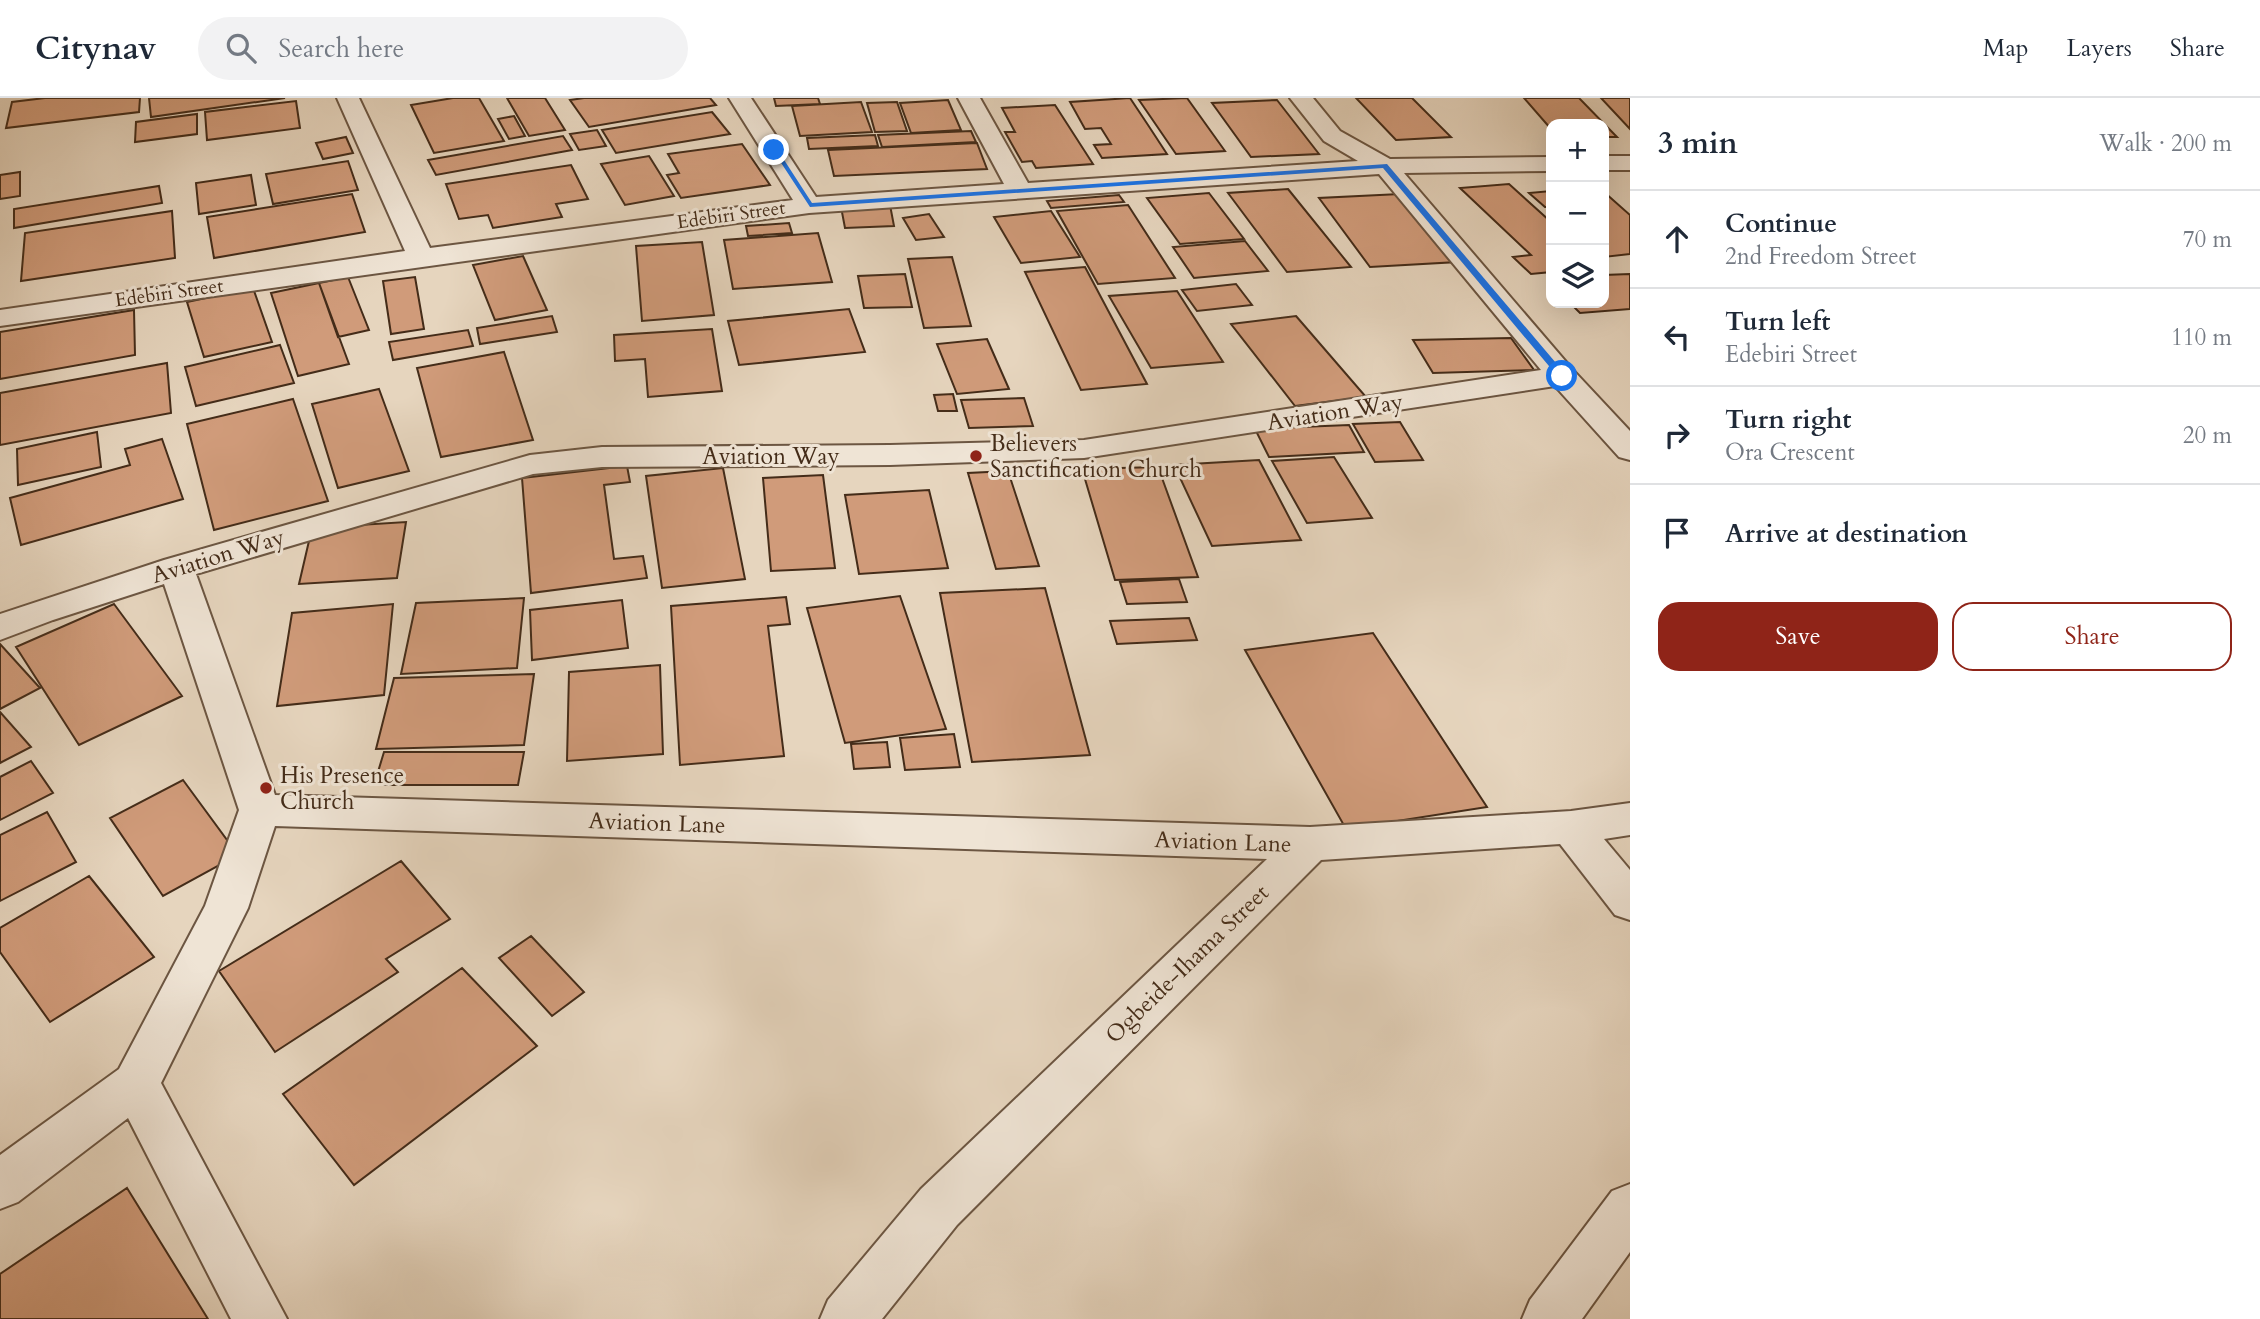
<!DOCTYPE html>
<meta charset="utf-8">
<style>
body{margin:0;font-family:Cardo,serif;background:#f2f2f3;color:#1f2937}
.controls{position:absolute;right:21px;top:21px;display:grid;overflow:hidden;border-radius:14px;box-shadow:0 7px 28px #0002}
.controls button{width:63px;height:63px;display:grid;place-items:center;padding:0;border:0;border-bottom:2px solid #e0e1e3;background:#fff;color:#1f2937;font:35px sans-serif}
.stop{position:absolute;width:21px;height:21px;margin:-16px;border:5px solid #1a73e8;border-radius:50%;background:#fff}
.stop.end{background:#1a73e8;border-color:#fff;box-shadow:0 2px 7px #0008}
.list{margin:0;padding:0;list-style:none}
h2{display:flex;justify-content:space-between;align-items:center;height:91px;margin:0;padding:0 28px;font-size:30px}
h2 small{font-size:23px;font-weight:400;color:#747a83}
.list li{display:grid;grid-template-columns:46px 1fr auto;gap:21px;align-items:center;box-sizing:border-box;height:98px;padding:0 28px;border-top:2px solid #e0e1e3}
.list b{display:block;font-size:26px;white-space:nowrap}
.list p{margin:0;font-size:23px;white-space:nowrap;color:#747a83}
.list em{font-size:23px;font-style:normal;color:#747a83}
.actions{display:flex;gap:14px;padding:21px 28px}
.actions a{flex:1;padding:16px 0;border:2px solid #8f2418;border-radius:21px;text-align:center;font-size:24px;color:#8f2418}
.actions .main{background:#8f2418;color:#fff}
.icon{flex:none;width:38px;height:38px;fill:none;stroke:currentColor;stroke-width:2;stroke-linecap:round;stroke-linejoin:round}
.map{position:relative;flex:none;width:1630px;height:1221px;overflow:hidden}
header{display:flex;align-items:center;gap:42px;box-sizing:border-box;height:98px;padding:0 35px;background:#fff;border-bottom:2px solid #e0e1e3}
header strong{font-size:33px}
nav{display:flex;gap:38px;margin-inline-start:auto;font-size:24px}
.search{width:490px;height:63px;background:#f2f2f3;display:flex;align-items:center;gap:18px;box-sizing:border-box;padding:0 24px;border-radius:38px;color:#747a83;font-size:26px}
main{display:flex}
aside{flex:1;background:#fff}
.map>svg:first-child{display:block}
.building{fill:#d09b7a;stroke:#442c19;stroke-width:2}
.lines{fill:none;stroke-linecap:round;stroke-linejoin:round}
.minor-casing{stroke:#6c5642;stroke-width:4}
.minor{fill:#efe4d5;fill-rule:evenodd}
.route{fill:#1a73e8}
.poi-dot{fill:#8f2418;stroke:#efe4d5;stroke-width:2.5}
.labels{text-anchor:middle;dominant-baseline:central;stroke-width:6;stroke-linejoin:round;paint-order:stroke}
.far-street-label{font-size:19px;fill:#442c19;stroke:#efe4d5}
.street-label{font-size:23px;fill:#442c19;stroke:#efe4d5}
.poi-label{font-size:23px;fill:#442c19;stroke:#efe4d5;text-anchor:start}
</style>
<header>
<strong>Citynav</strong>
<div class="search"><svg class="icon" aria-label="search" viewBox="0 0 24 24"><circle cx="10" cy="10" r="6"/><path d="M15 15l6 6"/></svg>Search here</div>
<nav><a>Map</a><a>Layers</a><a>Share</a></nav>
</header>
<main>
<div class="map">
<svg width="1630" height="1221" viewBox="0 0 1630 1221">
<rect width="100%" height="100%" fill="#e6d5be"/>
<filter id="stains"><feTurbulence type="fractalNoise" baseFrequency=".00286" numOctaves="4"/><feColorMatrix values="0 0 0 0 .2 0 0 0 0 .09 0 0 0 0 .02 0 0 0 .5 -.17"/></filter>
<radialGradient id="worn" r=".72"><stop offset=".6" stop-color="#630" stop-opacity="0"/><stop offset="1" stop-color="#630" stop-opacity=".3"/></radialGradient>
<path class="building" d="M45,0H140L139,14L6,30L12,4Z
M149,0H285L151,19Z
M453,0H479L504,43L434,55L411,7Z
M507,0H545L565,32L529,38Z
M584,0H710L716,7L589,29L570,2Z
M774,0H818L820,6L776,8Z
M1130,0L1148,27L1167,56L1102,60L1094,47L1111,46L1101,30L1085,31L1070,4Z
M1187,0L1225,53L1176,56L1139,2Z
M1356,0H1412L1451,39L1396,42Z
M1524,0H1579L1617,39H1604V26H1551V31Z
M1601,0H1630V31Z
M948,2L961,32L911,35L900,5Z
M1277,2L1319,56L1251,59L1212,5Z
M296,3L300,30L207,42L205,14Z
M861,4L872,34L800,38L792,8Z
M897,4L907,33L875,34L867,5Z
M1055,7L1093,66L1036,70L1032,63L1022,64L1005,34H1015L1002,10Z
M712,14L730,36L616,55L602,32Z
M197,16V36L135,44L136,24Z
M514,18L525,38L509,41L498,21Z
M597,32L606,48L579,52L570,36Z
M971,33L976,44L882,49L878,37Z
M875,37L878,48L809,51L807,40Z
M563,38L572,52L436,77L428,62Z
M346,39L353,55L323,61L316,45Z
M977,45L987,71L834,78L828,52Z
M742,46L770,87L681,100L667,77L679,75L668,56Z
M649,58L674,98L625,107L601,66Z
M348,63L358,92L273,106L266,76Z
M571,67L588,101L556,106L562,119L493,130L488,117L459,121L446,86Z
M20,74V98L0,101V77Z
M251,77L256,107L199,116L196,85Z
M1509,86L1551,124V174L1531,176L1513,159L1531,157L1460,90Z
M159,88L162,105L14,130V111Z
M1288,91L1351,169L1287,174L1228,95Z
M1551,93V109H1545L1529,95Z
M1604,94L1630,117V156L1604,159Z
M1209,95L1244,141L1180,146L1147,100Z
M352,96L365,134L214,160L207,119Z
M1400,96L1457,164L1370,169L1319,100Z
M1119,97L1124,104L1051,110L1047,103Z
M890,107L894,128L845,130L841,109Z
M1128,107L1175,180L1098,186L1057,113Z
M172,113L175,160L21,183L25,135Z
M1051,113L1080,159L1021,165L994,119Z
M929,116L944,139L916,142L903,120Z
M789,125L792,135L748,138L746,128Z
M818,135L832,184L733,191L724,142Z
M1245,143L1268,173L1194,180L1173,149Z
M702,144L714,217L642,223L636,148Z
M523,158L547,212L495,222L473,167Z
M952,159L971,228L924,230L908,161Z
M1085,169L1147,286L1081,292L1025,174Z
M905,176L912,209L864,210L858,178Z
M1630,176V211L1580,215L1570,205H1604V177Z
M348,179L369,232L338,239L319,185Z
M415,179L424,231L391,236L383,183Z
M319,185L349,266L298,278L271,195Z
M1236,186L1252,207L1197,213L1182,192Z
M253,190L272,244L204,259L187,204Z
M1177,193L1223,264L1151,270L1109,198Z
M849,211L865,254L739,267L728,223Z
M134,212L135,257L0,281V234Z
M552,218L557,234L480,246L477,230Z
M1296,218L1366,299L1295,308L1231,226Z
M712,231L722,293L648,299L645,261L615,263L614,237Z
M468,232L473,248L393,262L389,244Z
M1511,240L1534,272L1433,275L1413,242Z
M987,241L1009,291L957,296L937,246Z
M280,247L294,285L196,308L185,269Z
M504,254L533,342L441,359L417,270Z
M167,265L171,315L0,347V295Z
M379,291L409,373L338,390L312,306Z
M953,296L957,313H938L934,297Z
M1024,300L1033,328L969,330L961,302Z
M293,301L328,403L214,432L187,326Z
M1400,324L1423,362L1375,364L1353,326Z
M1349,327L1364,354L1269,359L1255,331Z
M97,334L101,369L18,387L17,351Z
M162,341L183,401L21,447L10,400L130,367L125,351Z
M1334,359L1372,420L1307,425L1272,363Z
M1259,362L1301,442L1212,448L1174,367Z
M627,368L630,384L604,387L614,461L643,458L647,480L531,495L522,380Z
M1158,369L1198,479L1115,482L1082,371Z
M723,370L745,481L662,490L646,378Z
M1008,373L1039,468L996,471L968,375Z
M823,377L835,470L771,473L763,380Z
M929,392L948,470L859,476L845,397Z
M406,424L397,480L299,486L312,430Z
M1179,481L1187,504L1127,506L1120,484Z
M1045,490L1090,657L972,664L940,495Z
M900,498L946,631L845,645L807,510Z
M786,499L790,526L768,528L784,658L680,667L671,508Z
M524,500L517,570L401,576L416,505Z
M622,502L628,550L532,562L530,512Z
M114,506L182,598L79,647L16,549Z
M393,506L384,597L277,608L292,515Z
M1189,520L1197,542L1117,546L1110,523Z
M1373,535L1487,709L1346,731L1245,552Z
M0,546L40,590L0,611Z
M660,567L663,656L567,663L569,574Z
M534,576L524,647L376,651L394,580Z
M0,614L31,649L0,665Z
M954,636L960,669L905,672L900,640Z
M887,644L890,669L854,671L851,646Z
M384,654H524L518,687H374Z
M31,663L53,695L0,722V679Z
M183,682L238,757L163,798L110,720Z
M47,714L76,764L0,803V737Z
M401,763L450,821L386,861L398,874L275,954L219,873Z
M89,778L154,859L50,924L0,854V830Z
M531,838L584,894L552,918L499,860Z
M462,870L537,948L354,1087L283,996Z
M127,1090L208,1221H0V1176Z"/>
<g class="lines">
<g class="minor-casing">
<path id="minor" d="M337,0H359L430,150L793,102L729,0H751L816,99L1004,86L958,0H980L1028,85L1358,63L1324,43L1290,0H1313L1340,33L1390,61L1551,59V73L1404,75L1573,272L1630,333V362L1619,359L1555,288L1084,360L890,367L602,369L533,376L196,476L275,697L1310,729L1571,713L1630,705V737L1604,741L1630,772V822L1615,817L1560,746L1321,762L957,1127L882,1221H820L828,1202L921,1091L1267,761L275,728L248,810L161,985L287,1221H231L128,1020L18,1104L0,1111V1057L119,971L205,808L239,712L164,486L53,522L0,542V516L164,462L530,357L602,349L890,347L1084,342L1541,272L1379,76L809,115L0,228V212L405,153Z
M1604,58H1630V72H1604Z
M1630,1086V1154L1582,1221H1522L1530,1202L1612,1093Z"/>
</g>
<use href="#minor" class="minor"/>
</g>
<path class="route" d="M772,51H777L812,105L1387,66L1567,278L1559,280L1383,70L810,109Z"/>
<g class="poi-dot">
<circle cx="976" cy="358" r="7"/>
<circle cx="266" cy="690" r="7"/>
</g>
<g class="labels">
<g class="far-street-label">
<text transform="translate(731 117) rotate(-8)">Edebiri Street</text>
<text transform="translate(169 195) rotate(-8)">Edebiri Street</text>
</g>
<g class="street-label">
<text transform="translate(1335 314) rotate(-9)">Aviation Way</text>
<text x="771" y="358">Aviation Way</text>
<text transform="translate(218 458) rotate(-17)">Aviation Way</text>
<text transform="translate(657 725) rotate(2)">Aviation Lane</text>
<text transform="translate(1223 744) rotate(2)">Aviation Lane</text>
<text transform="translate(1187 866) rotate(-44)">Ogbeide-Ihama Street</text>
</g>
<g class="poi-label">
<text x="990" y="345">Believers<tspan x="990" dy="26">Sanctification Church</tspan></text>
<text x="280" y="677">His Presence<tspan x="280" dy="26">Church</tspan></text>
</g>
</g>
<rect width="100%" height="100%" filter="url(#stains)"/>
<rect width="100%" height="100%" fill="url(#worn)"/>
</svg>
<div class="controls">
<button>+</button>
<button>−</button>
<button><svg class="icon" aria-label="layers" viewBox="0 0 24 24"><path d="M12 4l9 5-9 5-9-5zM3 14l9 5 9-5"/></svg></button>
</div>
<div class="stop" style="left:1562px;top:278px"></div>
<div class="stop end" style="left:774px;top:52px"></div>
</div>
<aside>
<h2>3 min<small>Walk · 200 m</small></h2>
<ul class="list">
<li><svg class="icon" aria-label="ahead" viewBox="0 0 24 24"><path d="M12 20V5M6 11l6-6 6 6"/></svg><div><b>Continue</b><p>2nd Freedom Street</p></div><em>70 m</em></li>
<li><svg class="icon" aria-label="left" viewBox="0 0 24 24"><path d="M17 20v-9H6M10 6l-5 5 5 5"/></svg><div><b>Turn left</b><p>Edebiri Street</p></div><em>110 m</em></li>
<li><svg class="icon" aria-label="right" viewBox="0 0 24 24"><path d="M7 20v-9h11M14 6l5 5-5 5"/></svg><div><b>Turn right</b><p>Ora Crescent</p></div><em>20 m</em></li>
<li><svg class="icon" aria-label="arrive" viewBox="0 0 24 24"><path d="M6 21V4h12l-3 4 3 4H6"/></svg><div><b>Arrive at destination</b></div></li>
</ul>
<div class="actions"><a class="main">Save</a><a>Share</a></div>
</aside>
</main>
